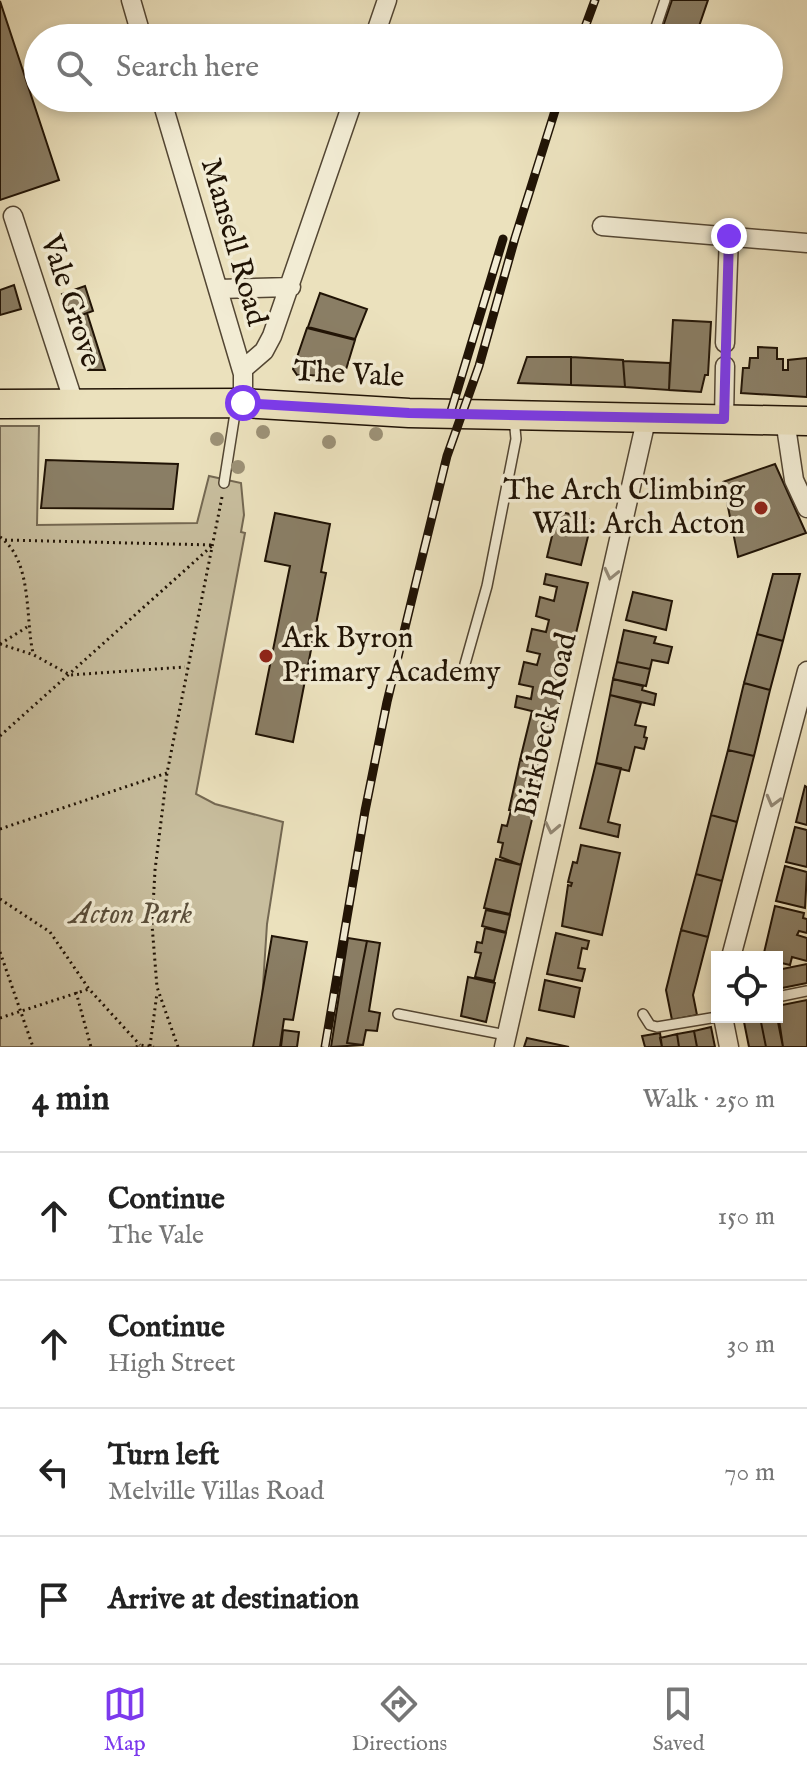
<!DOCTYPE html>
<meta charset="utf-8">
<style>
body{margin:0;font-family:"IM FELL English",serif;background:#f6f6f6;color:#222}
.controls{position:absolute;right:24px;bottom:24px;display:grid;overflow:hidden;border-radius:0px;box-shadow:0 4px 12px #0003}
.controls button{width:72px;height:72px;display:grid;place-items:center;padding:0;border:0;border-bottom:2px solid #e0e0e0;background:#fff;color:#222;font:40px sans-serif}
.stop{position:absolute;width:24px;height:24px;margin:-18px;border:6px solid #7c3aed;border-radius:50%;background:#fff}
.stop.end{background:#7c3aed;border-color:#fff;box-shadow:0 2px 8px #0008}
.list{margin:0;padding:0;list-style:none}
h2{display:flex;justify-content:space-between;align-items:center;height:104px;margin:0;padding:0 32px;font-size:34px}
h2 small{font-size:26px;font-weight:400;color:#767676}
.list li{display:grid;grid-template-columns:52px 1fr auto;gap:24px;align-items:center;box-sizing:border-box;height:128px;padding:0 32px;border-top:2px solid #e0e0e0}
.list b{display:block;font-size:30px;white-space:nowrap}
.list p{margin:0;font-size:26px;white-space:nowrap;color:#767676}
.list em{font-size:26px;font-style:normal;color:#767676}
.icon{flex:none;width:44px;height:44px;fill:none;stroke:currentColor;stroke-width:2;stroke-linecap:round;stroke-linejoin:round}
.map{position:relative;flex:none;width:807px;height:1047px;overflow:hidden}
.search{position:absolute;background:#fff;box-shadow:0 4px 12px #0003;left:24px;right:24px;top:24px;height:88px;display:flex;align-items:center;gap:20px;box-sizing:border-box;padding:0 28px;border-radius:44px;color:#767676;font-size:30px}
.sheet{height:616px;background:#fff}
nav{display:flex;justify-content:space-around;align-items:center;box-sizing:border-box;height:112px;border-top:2px solid #e0e0e0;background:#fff;font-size:22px;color:#767676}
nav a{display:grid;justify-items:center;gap:4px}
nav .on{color:#7c3aed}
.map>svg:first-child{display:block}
.green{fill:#c8be9e;stroke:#746852;stroke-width:2}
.building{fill:#8a7e65;stroke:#201305;stroke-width:2}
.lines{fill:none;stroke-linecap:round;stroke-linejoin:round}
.service-casing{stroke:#534633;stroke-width:12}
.minor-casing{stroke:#534633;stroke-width:21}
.primary-casing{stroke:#201305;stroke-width:31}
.path{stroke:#201305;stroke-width:3;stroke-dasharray:2 4;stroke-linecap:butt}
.service{stroke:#f2ecd4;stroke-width:9}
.minor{stroke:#f2ecd4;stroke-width:18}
.primary{stroke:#ebe1bd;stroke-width:28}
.rail-casing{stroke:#201305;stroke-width:9}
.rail{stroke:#f2ecd4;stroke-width:6;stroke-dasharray:18;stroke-linecap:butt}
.tree{fill:#9c9176}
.oneway{stroke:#948a77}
.route{stroke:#7c3aed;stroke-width:10}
.poi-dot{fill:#8f2418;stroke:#f2ecd4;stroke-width:3}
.labels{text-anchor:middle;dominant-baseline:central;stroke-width:7;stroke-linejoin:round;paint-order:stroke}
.street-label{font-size:30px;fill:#201305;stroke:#f2ecd4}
.poi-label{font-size:30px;fill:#201305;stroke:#f2ecd4;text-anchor:end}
.park-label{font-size:30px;font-style:italic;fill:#5b4f3b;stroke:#f2ecd4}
</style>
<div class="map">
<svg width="807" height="1047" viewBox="0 0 807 1047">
<rect width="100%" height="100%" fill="#ebe1bd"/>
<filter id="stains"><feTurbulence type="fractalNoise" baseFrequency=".0025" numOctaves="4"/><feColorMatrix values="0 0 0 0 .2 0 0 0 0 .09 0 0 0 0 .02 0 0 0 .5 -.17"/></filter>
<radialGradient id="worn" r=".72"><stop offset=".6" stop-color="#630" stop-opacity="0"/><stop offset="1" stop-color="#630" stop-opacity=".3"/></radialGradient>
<path class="green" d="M0,426H39L37,525L197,523L209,476L241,483L244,515L241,532L245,533L196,794L215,804L283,822L267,924L259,1047H0Z"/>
<path class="building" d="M672,0H708L695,38H659Z
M0,1L59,180L0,200Z
M14,285L21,309L0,315V290Z
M85,286L93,311L71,319L62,294Z
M320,293L367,309L355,339L308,327Z
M87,313L105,370H88L71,319Z
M673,320L711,322L708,375H705L701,392L669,390Z
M307,328L355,340L344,376L297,375L293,369Z
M758,347L777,348V359H783V370H788V360L807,358V397L741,393L743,368H749L750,358H758Z
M527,357H571V385L518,383Z
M571,357L623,360L625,387L571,385Z
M623,361L670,363L669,390L625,387Z
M46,460L178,464L173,509L41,508Z
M775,464L806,533L738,557L723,482Z
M558,511L592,520L581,565L547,557Z
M275,513L330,524L321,572L326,573L293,742L256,734L290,566L265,561Z
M546,574L588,583L556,717L515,707L517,696L531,699L533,687L519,684L524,662L537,665L540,654L527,651L532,629L546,632L549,620L536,616L540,597L554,601L557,587L544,584Z
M773,574H800L783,641L757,634Z
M633,592L672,601L666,630L626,620Z
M624,630L656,637L654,643L672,647L668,663L652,660L650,669L617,662Z
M757,634L783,641L770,690L744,683Z
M617,662L650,669L646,686L613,679Z
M613,679L643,686L642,690L656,694L654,705L610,695Z
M744,683L770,690L754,756L728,750Z
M610,695L641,703L635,725L646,727L644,737L647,738L644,749L635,747L629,771L596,763Z
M532,711L556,717L545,766L520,760Z
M728,750L754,756L737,822L711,815Z
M520,760L545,766L533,815L509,810Z
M596,763L621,768L608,822L620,825L618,837L580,828Z
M805,786L807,787V825L796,822Z
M511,810L533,815L521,865L500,857L503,843L498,842L502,825L507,826Z
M711,815L737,822L722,881L696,874Z
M795,827L807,830V867L786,862Z
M581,845L620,853L602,935L562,926L568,885L571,886L572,883L568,882L573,862L577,863Z
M496,859L521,865L510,914L484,908Z
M785,866L807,872L805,908L776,901Z
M696,874L722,881L708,937L681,930Z
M775,906L804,913L803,918L807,919V933L799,931L797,935L807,938V961L792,957L790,965L777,962V957H763Z
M486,910L510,915L506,932L482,926Z
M485,928L506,933L494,981L475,977L481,953L475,952L477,942L482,943Z
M681,930L708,937L693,995L697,1015L672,1020L666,990Z
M556,933L589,941L587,949L582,948L578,968L585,969L582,981L547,974Z
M272,936L307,942L293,1020L284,1019L280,1047H253Z
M348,938L367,941L347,1043L363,1045L331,1047Z
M367,941L380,943L369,1011L380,1013L377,1031L366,1030L363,1045L347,1043Z
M807,964V983L777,989V970Z
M468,977L495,983L486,1022L461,1016Z
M545,980L580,988L574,1017L539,1010Z
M807,1000V1047H783L777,1006Z
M743,1017H760L766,1047H749Z
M760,1017H777L783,1047H766Z
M711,1027L715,1047H697L694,1031Z
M283,1030L299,1032L297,1047H281Z
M694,1031L697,1047H679L677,1034Z
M660,1033L662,1047H645L642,1036Z
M677,1034L679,1047H662L660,1038Z
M527,1038L569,1047H524Z"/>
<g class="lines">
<g class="service-casing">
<path id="service" d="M656,27L665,0
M224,483L236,407
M465,664L487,586L516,439L514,418
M777,997L807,991
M398,1014L506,1035
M643,1014L650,1025L657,1027L717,1017"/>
</g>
<g class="minor-casing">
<path id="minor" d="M131,0L142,38
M374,38L387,0
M161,98L243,374V403
M13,216L74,403
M602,226L807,243
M218,289L291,287
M725,343L729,236
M242,370L264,351L272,336L354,98
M724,419L725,366
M785,420L794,480L807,508
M731,957L807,671
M723,1017L729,1047
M504,1047L647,416"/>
</g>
<g class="primary-casing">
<path id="primary" d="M0,404L243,403L409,413L807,421"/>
</g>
<path class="path" d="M0,537C33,561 25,618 33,653
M5,540L213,545
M0,644L34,655L70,675L185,667
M0,644L27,627
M0,736L213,545
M0,829L167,773
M0,899L50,932L89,989L140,1045
M0,952L33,1047
M76,992L91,1047
M0,1018L89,989
M150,1046L157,993
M136,1047L140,1045L154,1047
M178,1047L157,987L152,925L155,870L167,773L222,497"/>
<use href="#service" class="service"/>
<use href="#minor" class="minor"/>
<use href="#primary" class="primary"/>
<g class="rail-casing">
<path id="rail" d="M581,38L595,0
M451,411L503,239
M325,1047L365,811L387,702L418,574L447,456L479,366L515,238L559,98"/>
</g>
<use href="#rail" class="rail"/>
</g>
<g class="tree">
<circle cx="263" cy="432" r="7"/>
<circle cx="376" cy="434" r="7"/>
<circle cx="217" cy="439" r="7"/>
<circle cx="329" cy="442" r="7"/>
<circle cx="238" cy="467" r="7"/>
</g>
<defs><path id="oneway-chevron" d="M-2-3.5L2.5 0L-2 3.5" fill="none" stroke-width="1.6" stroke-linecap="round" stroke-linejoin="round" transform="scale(2)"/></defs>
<g class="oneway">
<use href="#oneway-chevron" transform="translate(611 574) rotate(103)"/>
<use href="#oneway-chevron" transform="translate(773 801) rotate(105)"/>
<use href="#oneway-chevron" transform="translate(552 828) rotate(102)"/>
</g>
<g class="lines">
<path class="route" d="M243,403L409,413L724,419L729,236"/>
</g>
<g class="poi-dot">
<circle cx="761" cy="508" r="8"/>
<circle cx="266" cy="656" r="8"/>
</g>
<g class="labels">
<g class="street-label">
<text transform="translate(233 242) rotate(74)">Mansell Road</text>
<text transform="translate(70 301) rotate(72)">Vale Grove</text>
<text transform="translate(349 375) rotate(3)">The Vale</text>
<text transform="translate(547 725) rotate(-77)">Birkbeck Road</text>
</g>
<g class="poi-label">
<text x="745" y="491">The Arch Climbing<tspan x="745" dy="34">Wall: Arch Acton</tspan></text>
<text x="282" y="639" text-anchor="start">Ark Byron<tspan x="282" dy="34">Primary Academy</tspan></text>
</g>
<g class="park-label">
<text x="131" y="915">Acton Park</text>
</g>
</g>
<rect width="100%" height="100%" filter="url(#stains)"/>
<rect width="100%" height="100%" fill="url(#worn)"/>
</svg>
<div class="controls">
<button><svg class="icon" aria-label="locate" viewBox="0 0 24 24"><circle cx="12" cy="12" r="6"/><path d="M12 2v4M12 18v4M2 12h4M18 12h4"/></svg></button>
</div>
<div class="stop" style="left:243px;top:403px"></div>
<div class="stop end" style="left:729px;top:236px"></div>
<div class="search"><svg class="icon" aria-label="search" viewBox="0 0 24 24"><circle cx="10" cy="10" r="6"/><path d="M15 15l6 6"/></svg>Search here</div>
</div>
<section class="sheet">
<h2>4 min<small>Walk · 250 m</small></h2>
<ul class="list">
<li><svg class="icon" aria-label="ahead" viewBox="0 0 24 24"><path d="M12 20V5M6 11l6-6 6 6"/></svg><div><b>Continue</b><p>The Vale</p></div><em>150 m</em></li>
<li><svg class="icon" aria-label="ahead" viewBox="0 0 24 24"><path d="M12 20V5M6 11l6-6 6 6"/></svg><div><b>Continue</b><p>High Street</p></div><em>30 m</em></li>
<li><svg class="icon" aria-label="left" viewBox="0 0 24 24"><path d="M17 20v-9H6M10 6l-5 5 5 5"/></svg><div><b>Turn left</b><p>Melville Villas Road</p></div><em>70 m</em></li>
<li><svg class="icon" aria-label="arrive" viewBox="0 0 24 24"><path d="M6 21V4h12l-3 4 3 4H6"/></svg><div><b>Arrive at destination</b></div></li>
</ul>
</section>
<nav>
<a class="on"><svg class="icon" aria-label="map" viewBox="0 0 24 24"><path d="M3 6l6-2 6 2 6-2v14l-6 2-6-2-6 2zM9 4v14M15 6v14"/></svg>Map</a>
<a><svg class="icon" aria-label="directions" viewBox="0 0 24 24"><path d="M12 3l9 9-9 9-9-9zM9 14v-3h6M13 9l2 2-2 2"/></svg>Directions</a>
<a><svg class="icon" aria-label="saved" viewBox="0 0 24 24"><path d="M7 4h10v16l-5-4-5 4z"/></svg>Saved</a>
</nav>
